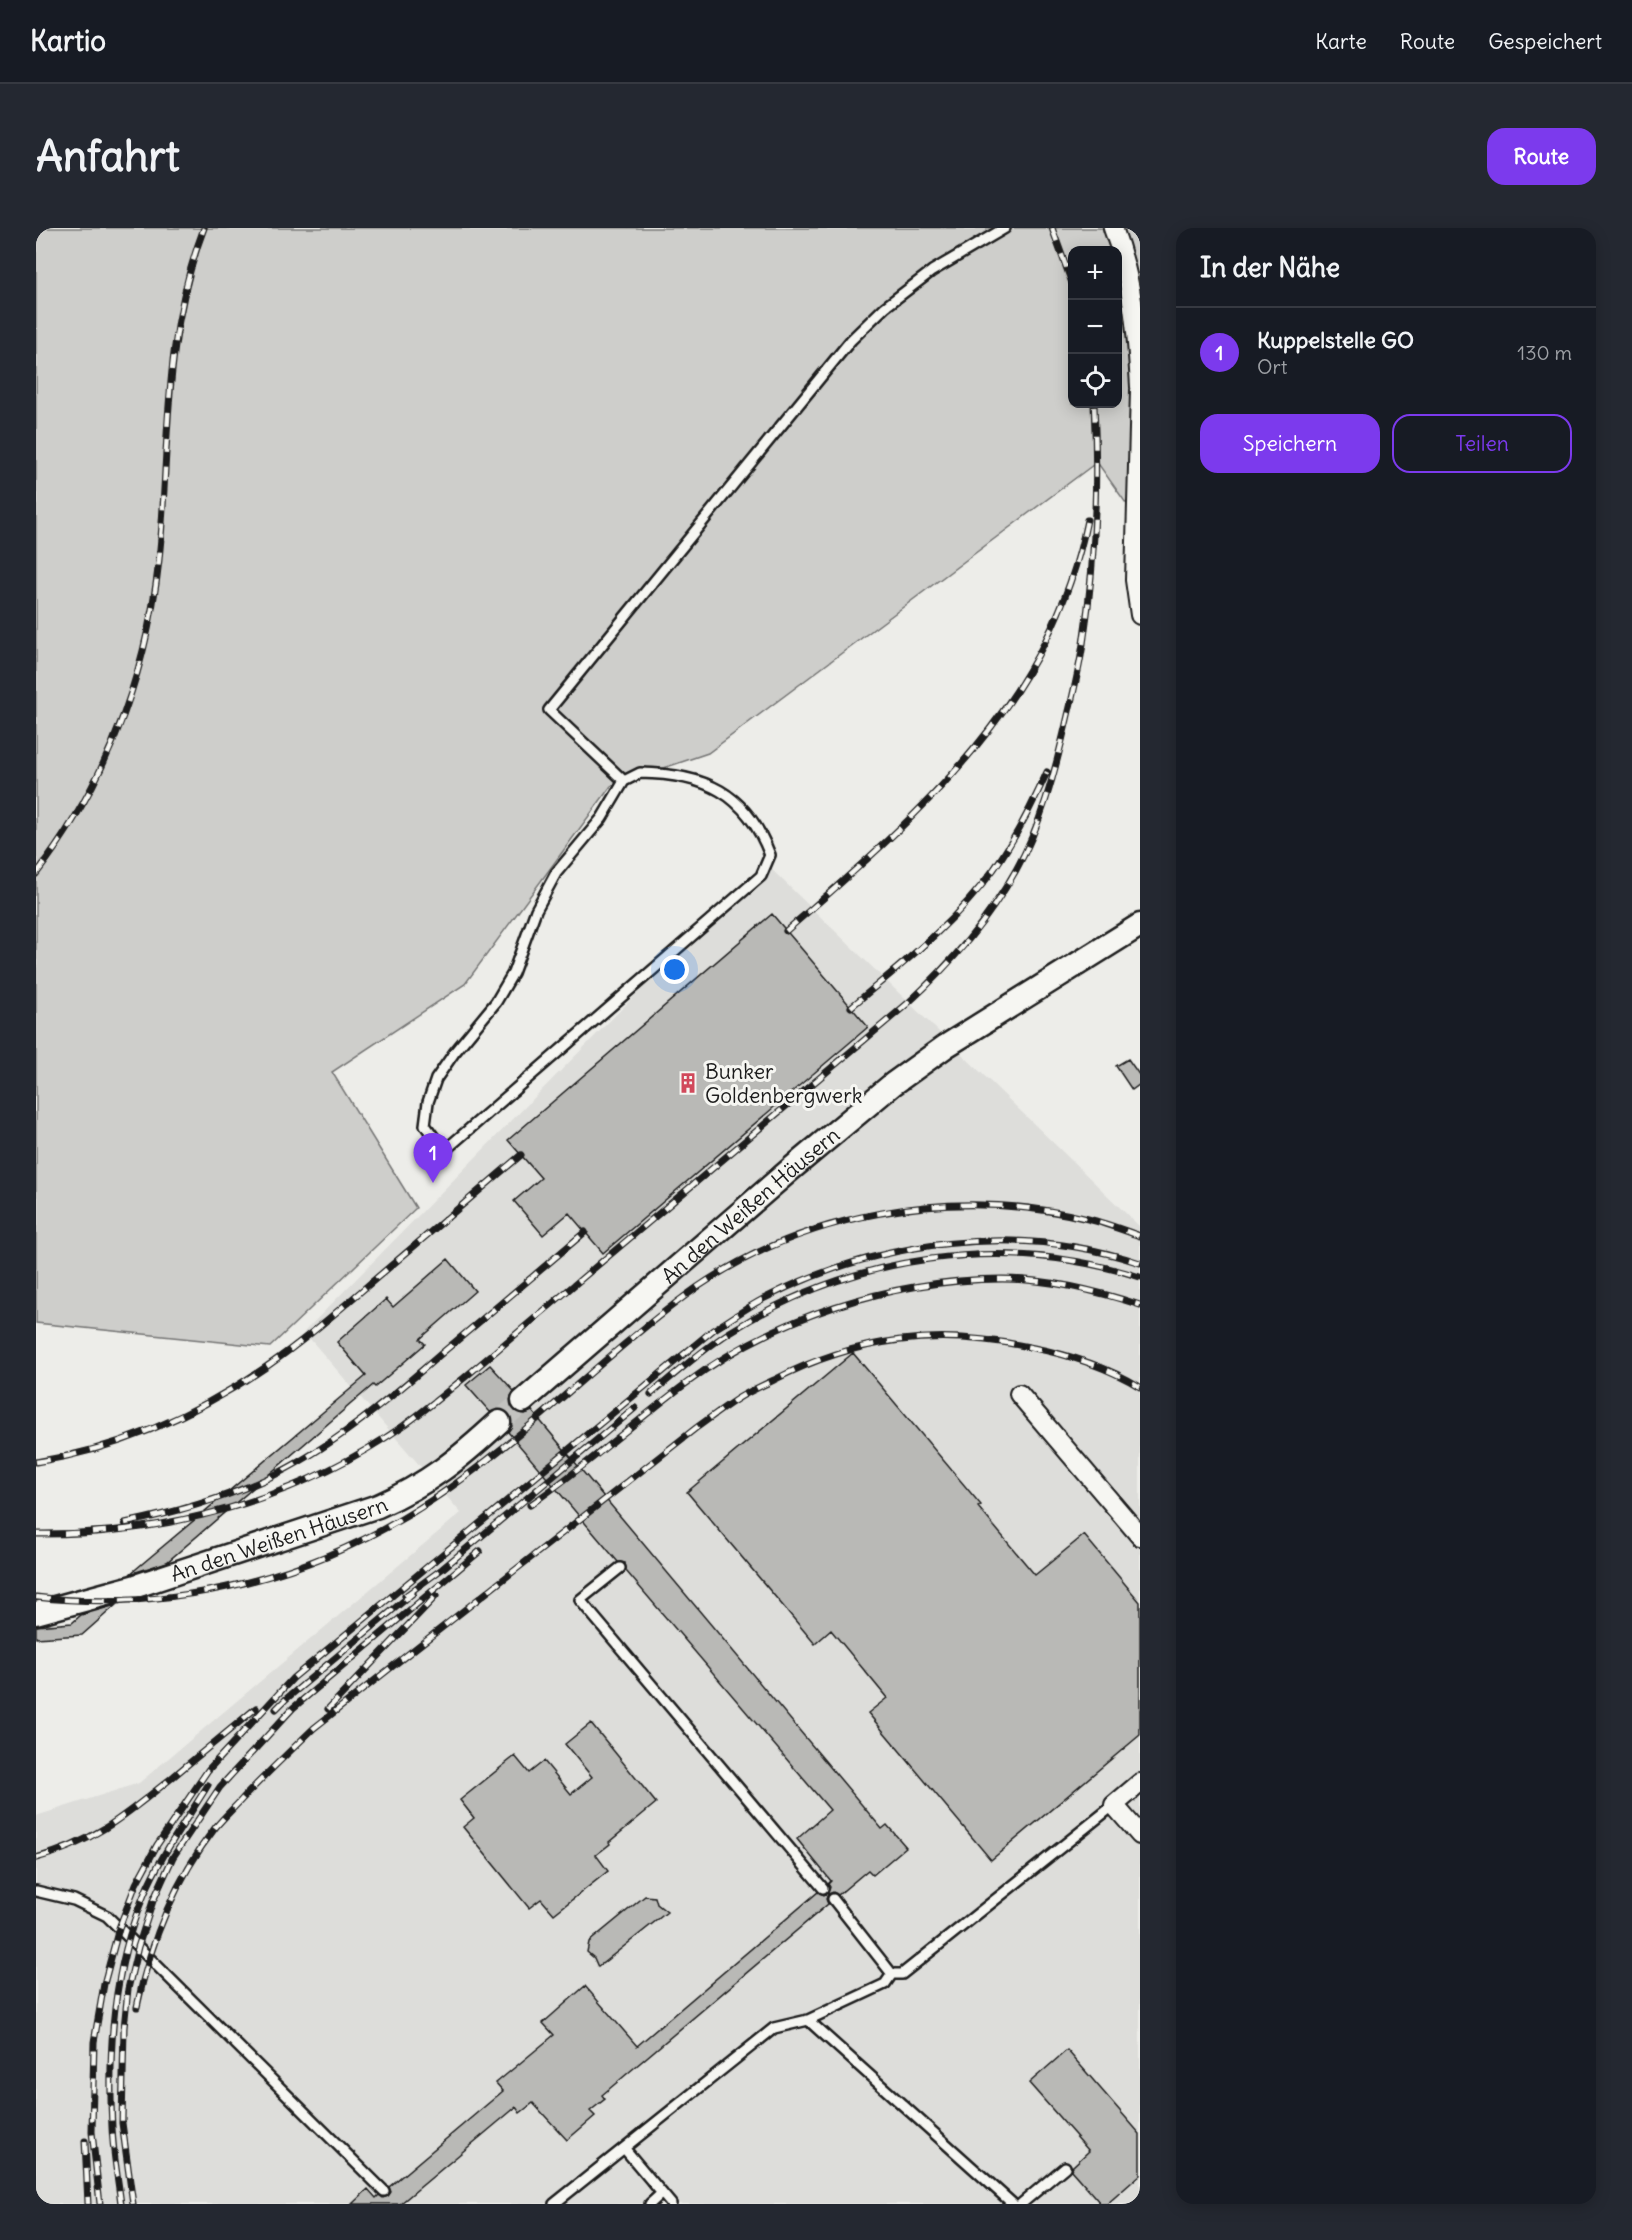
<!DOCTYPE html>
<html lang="de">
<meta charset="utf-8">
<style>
body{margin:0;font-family:Delius,sans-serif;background:#242831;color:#f1f3f6}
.controls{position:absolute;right:18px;top:18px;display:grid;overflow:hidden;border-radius:12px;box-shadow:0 3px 15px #0003}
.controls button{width:54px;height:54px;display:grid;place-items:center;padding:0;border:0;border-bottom:2px solid #363941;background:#171b24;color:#f1f3f6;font:30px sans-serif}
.you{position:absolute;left:639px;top:742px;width:21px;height:21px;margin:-15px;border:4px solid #fff;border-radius:50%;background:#1a73e8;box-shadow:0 0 0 9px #1a73e833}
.badge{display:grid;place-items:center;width:39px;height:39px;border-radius:50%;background:#7c3aed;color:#fff;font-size:20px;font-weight:700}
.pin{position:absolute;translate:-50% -50px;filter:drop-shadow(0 2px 3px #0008)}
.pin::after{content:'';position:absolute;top:32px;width:21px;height:18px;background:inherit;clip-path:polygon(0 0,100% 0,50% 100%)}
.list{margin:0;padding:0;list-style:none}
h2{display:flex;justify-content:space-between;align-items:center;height:78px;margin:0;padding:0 24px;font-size:26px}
h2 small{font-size:20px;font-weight:400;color:#9ea1a6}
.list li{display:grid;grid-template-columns:39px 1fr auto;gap:18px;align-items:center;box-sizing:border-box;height:90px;padding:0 24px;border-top:2px solid #363941}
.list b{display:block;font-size:22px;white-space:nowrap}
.list p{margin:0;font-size:20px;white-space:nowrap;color:#9ea1a6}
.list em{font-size:20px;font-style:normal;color:#9ea1a6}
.actions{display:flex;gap:12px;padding:18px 24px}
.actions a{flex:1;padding:14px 0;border:2px solid #7c3aed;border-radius:18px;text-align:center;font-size:21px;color:#7c3aed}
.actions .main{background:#7c3aed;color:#fff}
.icon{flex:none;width:33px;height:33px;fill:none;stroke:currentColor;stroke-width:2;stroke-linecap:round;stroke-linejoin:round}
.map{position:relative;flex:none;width:1104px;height:1976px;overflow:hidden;border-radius:18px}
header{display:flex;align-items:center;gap:36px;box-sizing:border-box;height:84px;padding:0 30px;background:#171b24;border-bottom:2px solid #363941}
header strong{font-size:28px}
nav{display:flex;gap:33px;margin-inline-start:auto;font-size:21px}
.intro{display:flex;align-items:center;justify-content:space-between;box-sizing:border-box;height:144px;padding:0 36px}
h1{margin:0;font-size:42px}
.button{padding:15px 27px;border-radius:18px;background:#7c3aed;color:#fff;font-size:21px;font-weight:700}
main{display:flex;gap:36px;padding:0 36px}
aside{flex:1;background:#171b24;border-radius:18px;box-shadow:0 3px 15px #0003}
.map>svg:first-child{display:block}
.built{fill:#ddddda}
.green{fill:#cececb;stroke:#757574;stroke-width:1.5;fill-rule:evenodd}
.building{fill:#b9b9b6;stroke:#1c1c1c;stroke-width:1.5}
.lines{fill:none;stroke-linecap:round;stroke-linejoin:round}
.tertiary-tunnel{stroke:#c3c3c0;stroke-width:22;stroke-dasharray:22 11;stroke-linecap:butt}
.service-casing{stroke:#1c1c1c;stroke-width:14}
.minor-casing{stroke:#1c1c1c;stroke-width:22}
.tertiary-casing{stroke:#1c1c1c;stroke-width:27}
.service{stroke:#f6f6f2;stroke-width:9}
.minor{stroke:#f6f6f2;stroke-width:18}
.tertiary{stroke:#f6f6f2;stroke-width:22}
.rail-casing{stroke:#1c1c1c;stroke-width:7}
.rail{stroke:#f6f6f2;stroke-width:4.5;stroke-dasharray:14;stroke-linecap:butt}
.labels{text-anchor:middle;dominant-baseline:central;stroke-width:6;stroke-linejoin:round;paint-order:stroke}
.poi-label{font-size:21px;fill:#1c1c1c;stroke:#f6f6f2;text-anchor:start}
.street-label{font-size:21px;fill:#1c1c1c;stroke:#f6f6f2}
</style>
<header>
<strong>Kartio</strong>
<nav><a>Karte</a><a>Route</a><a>Gespeichert</a></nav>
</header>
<div class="intro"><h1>Anfahrt</h1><a class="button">Route</a></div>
<main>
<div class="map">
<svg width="1104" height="1976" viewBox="0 0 1104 1976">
<rect width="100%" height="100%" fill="#edede9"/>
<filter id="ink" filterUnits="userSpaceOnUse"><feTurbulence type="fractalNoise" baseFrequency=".0167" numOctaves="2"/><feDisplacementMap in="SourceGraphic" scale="12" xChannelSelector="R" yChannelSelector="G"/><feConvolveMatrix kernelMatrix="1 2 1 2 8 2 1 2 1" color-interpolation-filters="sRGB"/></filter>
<g filter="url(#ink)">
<path class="built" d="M729,635L1104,999V1976H0V1588L103,1555L425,1285L268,1104Z"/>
<path class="green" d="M0,0H1104V295L1061,234L672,525L575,558L429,756L296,844L380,980L234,1119L0,1095ZM1036,22H1082V176H1036Z"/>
<path class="building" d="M736,686L832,799L567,1025L533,985L507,1007L478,973L505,950L472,912Z
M1092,831L1104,848V856L1096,862L1080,838Z
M412,1031L439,1063L384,1111L389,1116L339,1159L337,1157L131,1334L94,1346L330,1148L301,1114L350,1071L357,1079Z
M817,1125L945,1277L942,1279L999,1347L1048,1307L1104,1374V1507L955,1632L832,1485L851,1470L795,1402L779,1416L651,1264Z
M454,1137L478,1163L475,1168L474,1175L477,1182L489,1186L496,1183L846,1601L851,1597L870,1619L837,1647L832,1642L802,1667L797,1664L792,1666L790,1671L792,1676L566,1867L569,1871L554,1883L559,1888L531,1912L497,1875L484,1885L480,1879L364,1976H316L332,1961L340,1970L343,1967L347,1970L352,1968L355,1964L353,1959L467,1863L460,1855L518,1807L507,1795L549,1758L601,1818L782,1664L788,1667L792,1665L794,1659L792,1656L795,1653L761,1611L794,1582L590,1343L589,1335L582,1334L472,1204L476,1198L473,1185L467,1181L454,1184L430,1157Z
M80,1377L46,1407L0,1410V1398L36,1395L45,1387Z
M555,1495L620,1575L573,1614L574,1616L560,1627L572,1643L518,1686L505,1671L493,1680L427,1599L438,1590L424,1572L479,1528L493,1545L508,1533L535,1566L556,1549L529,1516Z
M609,1668L619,1669L621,1676L631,1684L562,1739L558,1730L551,1724L553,1714Z
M1031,1822L1104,1906V1947L1071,1976H1065L1035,1942L1036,1939L1053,1923L993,1855Z"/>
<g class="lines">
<path class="tertiary-tunnel" d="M463,1194L487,1173"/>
<g class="service-casing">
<path id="service" d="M604,545C668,546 710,564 734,627L725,648L408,923L389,897L392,874L400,851L418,825L460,774L477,745L500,682L520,645L566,590L588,553Z
M588,553L513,482L815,112L849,79L896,43L969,0
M584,1340L544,1372L787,1660
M0,1663L38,1672L71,1688L348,1963
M856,1746H866L1078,1577
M772,1792L849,1756L856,1746L797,1671
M588,1920L635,1976
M518,1976L738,1800L772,1792L977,1976
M614,1976L626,1965
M985,1976L1029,1939"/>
</g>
<g class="minor-casing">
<path id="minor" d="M1077,0C1097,52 1101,104 1104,159
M1104,162L1099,352L1104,387
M983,1166L1104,1308
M1104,1555L1078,1577L1104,1607"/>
</g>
<g class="tertiary-casing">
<g id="tertiary">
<path id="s1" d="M487,1173L755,941L857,856L910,818L1104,697"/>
<path id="s2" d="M0,1385L100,1358L342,1278C392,1256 423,1231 463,1194"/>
</g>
</g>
<use href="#service" class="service"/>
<use href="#minor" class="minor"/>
<use href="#tertiary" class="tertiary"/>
<g class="rail-casing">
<path id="rail" d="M1016,0L1036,55
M0,646C75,550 116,431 125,310C133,202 129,103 168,0
M750,703C883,587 1015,474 1051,292
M815,779C866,736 919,695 958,641C979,611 996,578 1011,544
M615,1166C640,1145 666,1122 694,1104C816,1027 966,1005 1104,1049
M0,1234C82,1221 161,1186 230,1139C272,1110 311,1075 350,1042C395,1004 440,965 485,927
M494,1277C548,1240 596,1196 648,1157C738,1089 853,1052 966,1051C1012,1051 1061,1063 1104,1077
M89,1295C137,1285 183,1272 228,1252C295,1221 351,1173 406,1125C454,1085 501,1045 549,1004
M0,1306C130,1307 259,1273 367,1198C388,1183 408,1166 428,1150L871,776C915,736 951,694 980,642C1005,597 1018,547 1030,496C1036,470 1043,443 1047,416C1059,337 1062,255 1058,176
M369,1368L406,1341L599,1180
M0,1369C139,1385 280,1349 396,1272C487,1212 562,1132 649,1068C762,985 916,957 1052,991C1069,995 1087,1002 1104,1008
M240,1481L250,1471L377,1365
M292,1481L400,1368
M0,1630C58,1615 93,1584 138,1548C165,1525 193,1503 220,1480
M101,1779C114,1715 139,1652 179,1600C187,1590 198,1580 207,1570C230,1546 254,1523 278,1500L660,1200C674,1190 687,1180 701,1171C712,1164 725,1158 738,1152C821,1109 902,1100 993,1119C1030,1126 1072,1139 1104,1159
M49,1913L52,1976
M64,1976L56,1904L58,1814L68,1756L83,1700L100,1656L121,1617L172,1542L257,1450L677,1102C694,1092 710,1080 727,1071C842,1012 980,994 1104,1035
M85,1976C82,1951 77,1925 76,1899C72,1821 77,1740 108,1667C124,1628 150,1593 172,1557
M97,1976L86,1895L88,1800L92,1761L102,1719L117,1673L137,1629L184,1559L257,1480L444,1323"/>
</g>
<use href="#rail" class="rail"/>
</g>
</g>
<defs>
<g id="building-bare" transform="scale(1.62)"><path d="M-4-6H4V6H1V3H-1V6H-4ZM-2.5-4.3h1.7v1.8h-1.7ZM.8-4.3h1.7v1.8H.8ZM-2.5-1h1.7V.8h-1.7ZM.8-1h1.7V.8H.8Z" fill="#d1495b" stroke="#f6f6f2" stroke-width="2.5" paint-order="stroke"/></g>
</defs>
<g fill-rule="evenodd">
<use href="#building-bare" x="652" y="855"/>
</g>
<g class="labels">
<g class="poi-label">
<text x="669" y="843">Bunker<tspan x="669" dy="24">Goldenbergwerk</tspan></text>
</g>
<g class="street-label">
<text stroke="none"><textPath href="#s1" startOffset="300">An den Weißen Häusern</textPath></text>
<text stroke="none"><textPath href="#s2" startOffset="254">An den Weißen Häusern</textPath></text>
</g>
</g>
</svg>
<div class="controls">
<button>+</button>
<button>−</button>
<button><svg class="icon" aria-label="locate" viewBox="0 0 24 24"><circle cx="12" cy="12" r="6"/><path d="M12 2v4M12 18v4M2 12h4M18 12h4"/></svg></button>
</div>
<div class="you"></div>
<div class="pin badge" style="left:397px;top:955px">1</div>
</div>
<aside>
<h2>In der Nähe<small></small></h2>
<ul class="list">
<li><span class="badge">1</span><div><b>Kuppelstelle GO</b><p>Ort</p></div><em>130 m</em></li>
</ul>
<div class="actions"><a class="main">Speichern</a><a>Teilen</a></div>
</aside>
</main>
